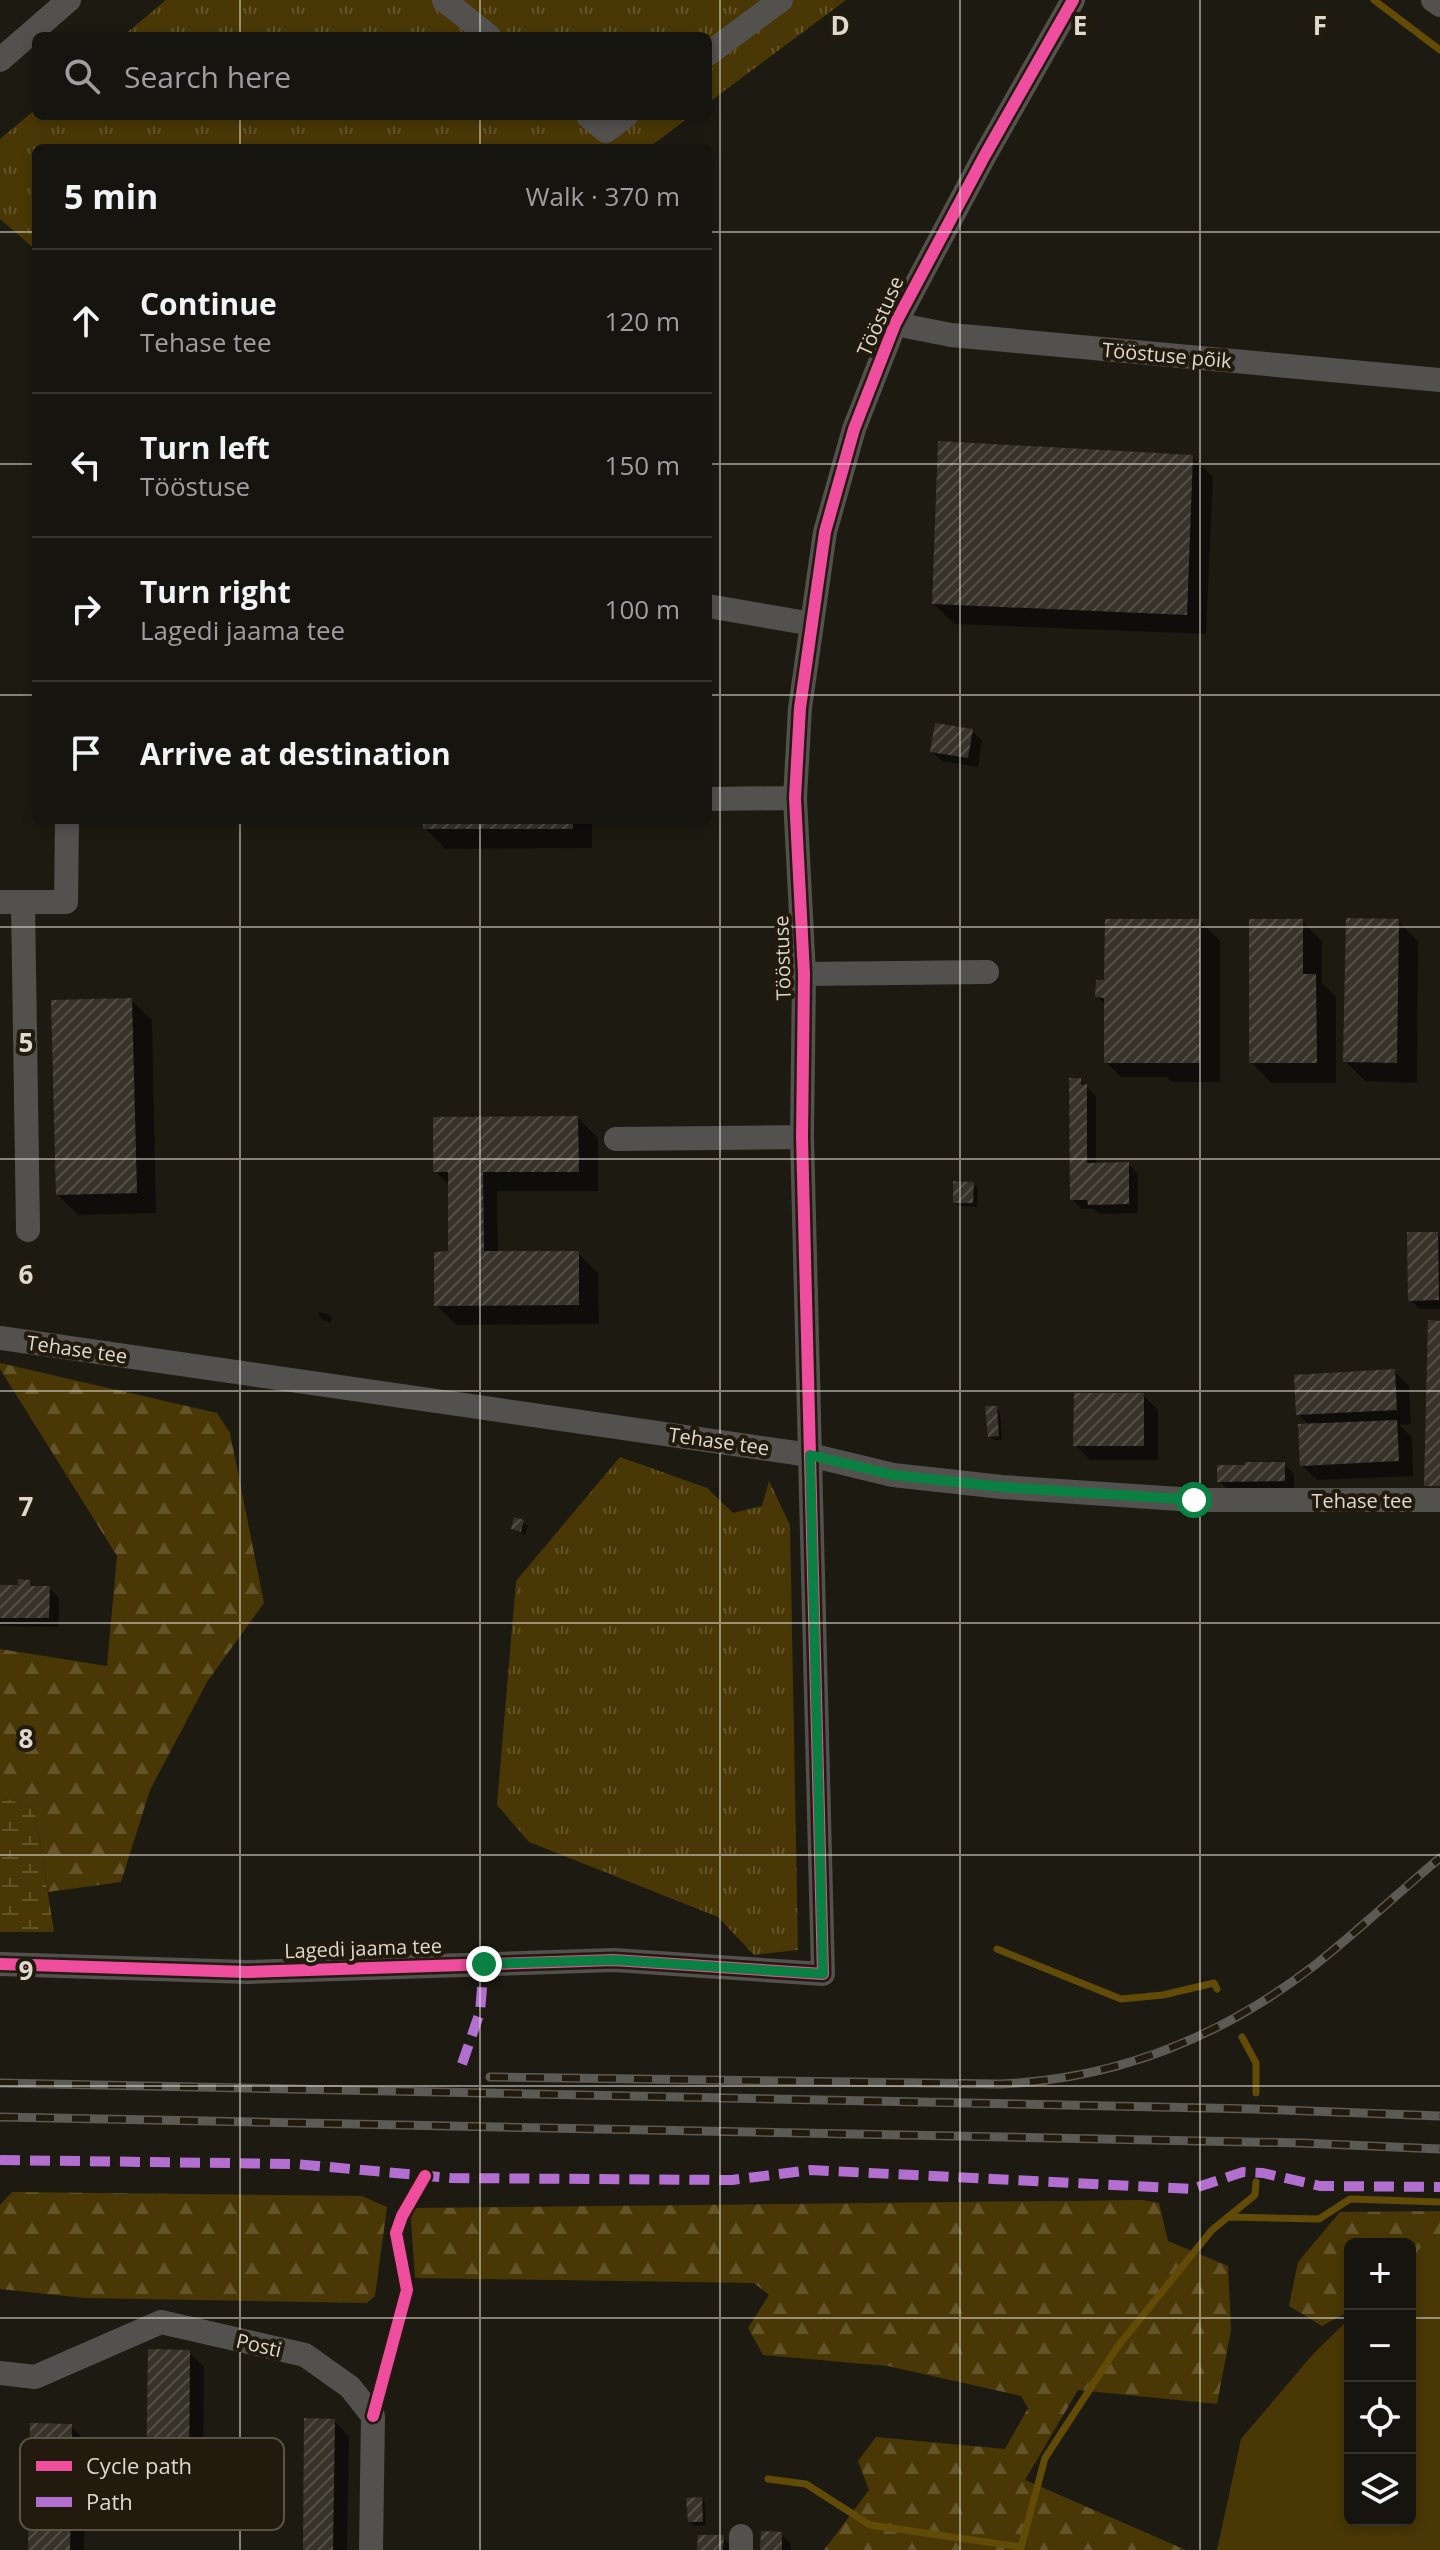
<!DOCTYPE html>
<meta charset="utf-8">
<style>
body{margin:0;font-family:"Open Sans",sans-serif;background:#1f1d17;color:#f1f3f6}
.controls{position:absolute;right:24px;bottom:24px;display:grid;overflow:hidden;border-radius:12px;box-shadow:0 4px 12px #0003}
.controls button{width:72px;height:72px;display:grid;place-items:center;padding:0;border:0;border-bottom:2px solid #35332e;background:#16140e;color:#f1f3f6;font:40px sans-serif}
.stop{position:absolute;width:24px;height:24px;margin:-18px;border:6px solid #0b8043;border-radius:50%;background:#fff}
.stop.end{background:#0b8043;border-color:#fff;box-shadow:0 2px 8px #0008}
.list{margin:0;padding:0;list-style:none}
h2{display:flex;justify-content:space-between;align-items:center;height:104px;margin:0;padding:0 32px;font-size:34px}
h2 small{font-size:26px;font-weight:400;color:#9e9e9e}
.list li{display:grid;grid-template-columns:52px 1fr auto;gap:24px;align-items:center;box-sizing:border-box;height:144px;padding:0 32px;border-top:2px solid #35332e}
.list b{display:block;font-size:30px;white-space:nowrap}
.list p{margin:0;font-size:26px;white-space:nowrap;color:#9e9e9e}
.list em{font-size:26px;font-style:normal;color:#9e9e9e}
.icon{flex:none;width:44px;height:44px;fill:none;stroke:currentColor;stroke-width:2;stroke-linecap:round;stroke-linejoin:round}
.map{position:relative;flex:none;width:1440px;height:2550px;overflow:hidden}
.search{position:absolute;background:#16140e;box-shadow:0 4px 12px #0003;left:32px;top:32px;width:680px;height:88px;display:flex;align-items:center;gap:20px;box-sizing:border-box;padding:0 28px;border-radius:12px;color:#9e9e9e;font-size:30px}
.panel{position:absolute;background:#16140e;box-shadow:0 4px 12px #0003;left:32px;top:144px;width:680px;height:680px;border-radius:12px}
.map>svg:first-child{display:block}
.grass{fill:url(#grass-tufts)}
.forest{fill:url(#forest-firs)}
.wetland{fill:url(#wetland-marsh)}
.garden{fill:#493806}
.shadow{fill:#0007}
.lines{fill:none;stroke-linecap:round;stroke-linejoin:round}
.stream{stroke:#614b06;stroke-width:7}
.building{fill:url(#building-hatch)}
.minor{stroke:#53514e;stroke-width:24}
.rail-casing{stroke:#5b5a54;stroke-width:9}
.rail{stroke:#221b0d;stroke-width:6;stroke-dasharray:18;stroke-linecap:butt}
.quiet{stroke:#b36fd0;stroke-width:10;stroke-dasharray:20 10;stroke-linecap:butt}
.cycleway-casing{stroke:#221b0d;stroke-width:17}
.cycleway{stroke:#ef4d9e;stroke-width:12}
.route{stroke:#0b8043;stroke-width:10}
.grid{fill:none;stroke:#ddd9cf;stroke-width:2;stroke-opacity:0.55}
.labels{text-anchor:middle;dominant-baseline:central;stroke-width:8;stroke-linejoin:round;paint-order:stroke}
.street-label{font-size:20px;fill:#ddd9cf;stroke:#221b0d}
.key{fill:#221b0d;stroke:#5a5447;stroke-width:2}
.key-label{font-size:22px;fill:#ddd9cf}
.grid-label{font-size:26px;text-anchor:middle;font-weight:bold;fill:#ddd9cf;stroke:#221b0d;stroke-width:8;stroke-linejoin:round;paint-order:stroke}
</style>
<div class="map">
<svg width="1440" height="2550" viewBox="0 0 1440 2550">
<defs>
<pattern id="grass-tufts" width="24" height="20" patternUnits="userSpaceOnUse" patternTransform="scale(2)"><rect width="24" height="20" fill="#493806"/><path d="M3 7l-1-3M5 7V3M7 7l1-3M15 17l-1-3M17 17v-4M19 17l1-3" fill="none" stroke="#635429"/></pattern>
<pattern id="forest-firs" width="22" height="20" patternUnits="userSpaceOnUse" patternTransform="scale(2)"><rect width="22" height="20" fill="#493806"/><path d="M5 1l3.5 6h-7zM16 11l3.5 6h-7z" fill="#635429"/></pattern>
<pattern id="wetland-marsh" width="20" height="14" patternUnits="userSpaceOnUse" patternTransform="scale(2)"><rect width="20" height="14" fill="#493806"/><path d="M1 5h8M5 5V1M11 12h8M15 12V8" fill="none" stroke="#635429"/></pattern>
<pattern id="building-hatch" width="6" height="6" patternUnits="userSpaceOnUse" patternTransform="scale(2)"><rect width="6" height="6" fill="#37332a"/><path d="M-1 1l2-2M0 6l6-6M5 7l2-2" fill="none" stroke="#545048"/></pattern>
</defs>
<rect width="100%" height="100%" fill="#1d1a12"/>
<path class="grass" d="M166,0H846L708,103V36H123Z
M36,109V116H691L648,148H36V250L0,219V139Z
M620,1457L707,1488L733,1513L762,1506L769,1481L790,1525L798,1950L754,1955L718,1917L529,1842L497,1805L516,1581Z"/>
<path class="forest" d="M0,1363L217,1413L230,1433L264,1603L207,1682L150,1790L121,1882L48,1892L35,1811L0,1795V1649L107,1666L117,1556L0,1369Z
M12,2192L362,2196L387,2207L375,2296L367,2303L84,2298L0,2289V2205Z
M1143,2200L1159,2203L1168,2241L1228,2266L1231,2330L1217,2404L1078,2390L1025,2480L1186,2550H824L869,2490L858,2461L876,2437L1005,2449L1028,2408L1021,2396L888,2366L763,2355L748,2328L769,2295L754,2283L415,2278L410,2208Z
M1440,2211V2258L1410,2262V2244H1350V2311L1322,2326L1289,2306L1298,2262L1340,2212Z"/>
<path class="wetland" d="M0,1795L35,1811L54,1932H0Z"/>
<path class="garden" d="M1428,2241L1440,2252V2550H1217L1241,2439L1314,2353L1350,2318V2520H1410V2259Z"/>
<path class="shadow" d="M1192,457L1213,477L1206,634L954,624L934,604Z
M972,731L982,740L978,767L942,761L932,752Z
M425,820H592V848L445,849L425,828Z
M1200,921L1220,941V1082H1172L1167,1077H1121L1106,1062V1005L1097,997L1106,982Z
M1302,921L1322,941V983L1336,997V1083H1271L1251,1062Z
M1398,921L1418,941L1417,1083L1365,1081L1345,1061Z
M131,1000L152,1020L156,1213L78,1215L58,1195Z
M1080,1080L1096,1096V1165L1128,1164L1138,1174V1213L1099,1214L1094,1209H1082L1072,1199Z
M578,1118L598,1138V1191H497L498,1253H578L598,1273L599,1324L456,1325L436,1305L453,1254L450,1186L435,1171Z
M973,1184L978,1188L977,1207L959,1206L955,1202Z
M1437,1234L1440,1237V1309H1420L1410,1300Z
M319,1312L327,1314L332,1318L331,1322L323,1320L319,1316Z
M1394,1371L1409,1386L1411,1424L1399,1425L1412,1437L1413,1476L1317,1480L1302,1465L1310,1426L1298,1414Z
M1143,1395L1158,1410V1460H1090L1075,1445Z
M996,1408L1000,1413L1002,1440H994L989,1436Z
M1284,1464L1294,1474V1490L1229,1491L1219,1481Z
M523,1522L528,1526L525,1535L513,1529Z
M30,1582L36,1588H49L59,1598L58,1627L0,1626V1587H20Z
M189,2352L204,2367L203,2501L163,2500L148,2485Z
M334,2421L349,2436L347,2550H305Z
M71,2426L86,2441L84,2550H30Z
M701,2499L705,2503L706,2525L694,2526L690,2522Z
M781,2534L791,2544V2550H762Z
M723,2537L735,2550H699Z"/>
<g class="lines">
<path class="stream" d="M1374,0L1440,50
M997,1949L1121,1999L1163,1995L1214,1983L1217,1989
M1242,2037L1256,2063V2093
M1228,2217L1319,2219L1350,2199L1440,2202
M768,2479L806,2484L870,2525L1021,2547L1045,2458L1118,2346L1212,2230L1255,2195L1256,2182"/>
</g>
<path class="building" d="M938,441L1193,455L1187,615L932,604Z
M935,723L973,729L968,758L930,752Z
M423,820H573V829H423Z
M1346,918L1399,919L1397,1063L1343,1062Z
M1105,919H1200V1063H1104V998L1095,997L1096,980H1104Z
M1249,919H1303V974H1316L1317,1063H1249Z
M132,998L137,1193L56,1195L51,1000Z
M1069,1078H1081V1085L1087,1084V1163L1129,1162V1204L1088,1205L1087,1200H1070Z
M578,1116L579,1172H483L484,1251H579V1305L434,1306V1252L448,1251V1172H433V1117Z
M953,1181L974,1182L973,1203H953Z
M1407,1232H1438L1439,1300L1408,1301Z
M1428,1320L1440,1321V1486H1424Z
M1395,1369L1397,1410L1296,1415L1294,1375Z
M1074,1393H1144V1446H1073Z
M985,1406H997L999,1436L988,1437Z
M1397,1420L1399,1461L1300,1466L1298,1424Z
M1245,1462H1285V1481L1217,1482V1465H1245Z
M514,1517L524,1520L521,1532L511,1529Z
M18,1579L30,1580L31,1586H50L49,1618H0V1585H18Z
M148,2349L190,2350L189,2487L146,2486Z
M304,2418L335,2419L333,2550H303Z
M30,2423L72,2424L70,2550H28Z
M702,2497L703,2522H688L686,2498Z
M761,2531L782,2532V2550H760Z
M698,2535H724L723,2550H697Z"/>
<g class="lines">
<path class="minor" d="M444,0L489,36
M1433,0L1440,5
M708,54L781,0
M0,60L69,0
M588,116L606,131L626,116
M895,324L951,335L1440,380
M708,606L812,624
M708,799L795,798
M0,902H66L67,820
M23,902L28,1230
M804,974L987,972
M616,1139L802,1137
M0,1338L810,1455L893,1475L1002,1487L1194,1500H1440
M0,1964L247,1972L614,1960L823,1974L802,1137L804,974L795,798L800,708L825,532L854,429L895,324L985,155L1073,0
M0,2373L35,2377L161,2322L305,2355L350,2387L373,2416L371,2550
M741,2550V2536"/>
<g class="rail-casing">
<path id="rail" d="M490,2077L1001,2084C1117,2079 1223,2036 1315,1965C1358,1931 1398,1893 1440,1858
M0,2083L1254,2109L1440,2116
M0,2117L1302,2143L1440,2149"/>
</g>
<use href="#rail" class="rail"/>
<path class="quiet" d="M462,2064L480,2012L484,1964
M0,2160L296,2164L451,2178L732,2180L811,2170L1192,2189L1243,2172L1263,2173L1320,2186L1440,2187"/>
<g class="cycleway-casing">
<path id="cycleway" d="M0,1964L247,1972L614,1960L823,1974L802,1137L804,974L795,798L800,708L825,532L854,429L895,324L985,155L1073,0
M373,2416L407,2290L396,2233L402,2216L425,2176"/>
</g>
<use href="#cycleway" class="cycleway"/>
</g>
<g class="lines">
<path class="route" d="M484,1964L614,1960L823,1974L810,1455L893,1475L1002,1487L1194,1500"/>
</g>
<path class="grid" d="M240,0V36M480,0V36M720,0V2550M960,0V2550M1200,0V2550M240,116V148M480,116V148M0,232H36M708,232H1440M0,464H36M708,464H1440M0,695H36M708,695H1440M240,820V2550M480,820V2550M0,927H1440M0,1159H1440M0,1391H1440M0,1623H1440M0,1855H1440M0,2086H1440M0,2318H1350M1410,2318H1440"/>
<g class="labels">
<g class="street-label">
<text transform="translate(880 316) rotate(-66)">Tööstuse</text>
<text transform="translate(1167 355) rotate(5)">Tööstuse põik</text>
<text transform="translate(782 958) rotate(-92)">Tööstuse</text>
<text transform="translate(77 1349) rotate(8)">Tehase tee</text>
<text transform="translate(719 1441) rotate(8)">Tehase tee</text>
<text x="1362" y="1500">Tehase tee</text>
<text transform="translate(363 1948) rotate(-2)">Lagedi jaama tee</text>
<text transform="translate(259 2345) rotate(13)">Posti</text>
</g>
</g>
<rect x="20" y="2438" width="264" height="92" rx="12" class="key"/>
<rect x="36" y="2461" width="36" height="10" fill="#ef4d9e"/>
<rect x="36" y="2497" width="36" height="10" fill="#b36fd0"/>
<g class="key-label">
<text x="86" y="2474">Cycle path</text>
<text x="86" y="2510">Path</text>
</g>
<g class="grid-label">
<text x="840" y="35">D</text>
<text x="1080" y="35">E</text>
<text x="1320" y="35">F</text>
<text x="26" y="1052">5</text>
<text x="26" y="1284">6</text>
<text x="26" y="1516">7</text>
<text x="26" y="1748">8</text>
<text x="26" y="1980">9</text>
</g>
</svg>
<div class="controls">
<button>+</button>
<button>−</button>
<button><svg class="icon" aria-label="locate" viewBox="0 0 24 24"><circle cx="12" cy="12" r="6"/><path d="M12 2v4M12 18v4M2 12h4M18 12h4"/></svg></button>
<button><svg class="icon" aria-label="layers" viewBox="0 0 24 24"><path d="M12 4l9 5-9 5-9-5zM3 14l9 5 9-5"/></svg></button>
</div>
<div class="stop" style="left:1194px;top:1500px"></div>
<div class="stop end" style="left:484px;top:1964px"></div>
<div class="search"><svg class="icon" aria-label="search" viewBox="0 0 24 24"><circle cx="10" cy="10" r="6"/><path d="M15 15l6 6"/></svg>Search here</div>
<section class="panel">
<h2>5 min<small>Walk · 370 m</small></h2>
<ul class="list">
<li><svg class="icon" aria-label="ahead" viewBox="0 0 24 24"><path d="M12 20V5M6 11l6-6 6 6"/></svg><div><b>Continue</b><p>Tehase tee</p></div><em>120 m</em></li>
<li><svg class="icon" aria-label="left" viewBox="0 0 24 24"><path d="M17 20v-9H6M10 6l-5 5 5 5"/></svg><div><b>Turn left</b><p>Tööstuse</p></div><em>150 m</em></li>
<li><svg class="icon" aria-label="right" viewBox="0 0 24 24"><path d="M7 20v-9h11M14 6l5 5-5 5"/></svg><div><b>Turn right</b><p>Lagedi jaama tee</p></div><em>100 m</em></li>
<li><svg class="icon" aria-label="arrive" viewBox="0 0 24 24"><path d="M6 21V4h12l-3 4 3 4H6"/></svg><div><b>Arrive at destination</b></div></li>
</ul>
</section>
</div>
